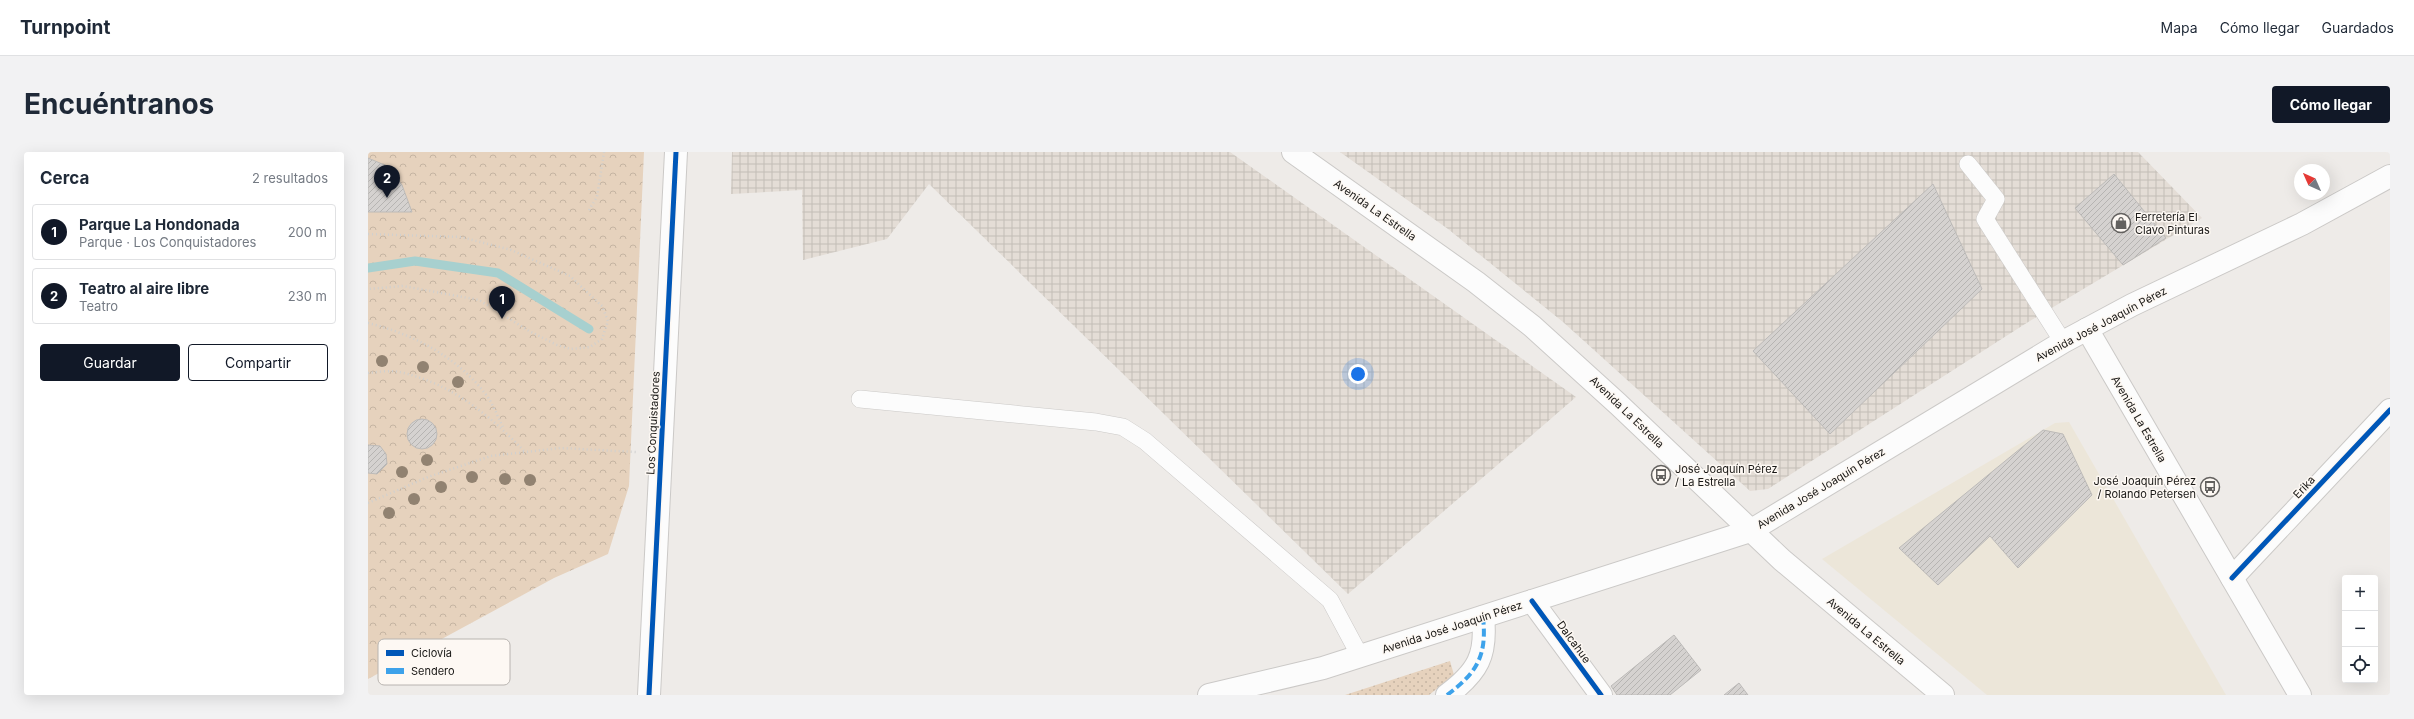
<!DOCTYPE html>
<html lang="es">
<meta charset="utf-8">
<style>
body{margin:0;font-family:Inter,sans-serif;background:#f2f2f3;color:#1f2937}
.controls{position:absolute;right:12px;bottom:12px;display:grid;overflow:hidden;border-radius:4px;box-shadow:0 4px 16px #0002}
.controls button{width:36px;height:36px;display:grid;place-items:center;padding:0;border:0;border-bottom:1px solid #e0e1e3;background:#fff;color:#1f2937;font:20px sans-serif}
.compass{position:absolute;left:1926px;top:12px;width:36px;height:36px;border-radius:50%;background:#fff;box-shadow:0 4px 16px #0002;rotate:315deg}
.you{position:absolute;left:990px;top:222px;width:14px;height:14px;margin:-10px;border:3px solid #fff;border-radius:50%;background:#1a73e8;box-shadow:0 0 0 6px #1a73e833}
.badge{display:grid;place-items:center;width:26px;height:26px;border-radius:50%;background:#111827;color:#fff;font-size:13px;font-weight:700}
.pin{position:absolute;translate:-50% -33px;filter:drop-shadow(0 1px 2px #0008)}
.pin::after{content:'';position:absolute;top:21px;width:14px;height:12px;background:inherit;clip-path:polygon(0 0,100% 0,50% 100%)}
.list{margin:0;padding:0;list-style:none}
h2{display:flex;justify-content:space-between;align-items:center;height:52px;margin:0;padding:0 16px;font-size:17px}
h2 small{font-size:13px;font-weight:400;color:#747a83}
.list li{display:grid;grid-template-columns:26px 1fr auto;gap:12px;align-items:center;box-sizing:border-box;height:56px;margin:0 8px 8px;padding:0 8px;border:1px solid #e0e1e3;border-radius:4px}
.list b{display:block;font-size:15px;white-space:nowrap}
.list p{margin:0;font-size:13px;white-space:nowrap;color:#747a83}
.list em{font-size:13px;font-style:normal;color:#747a83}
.actions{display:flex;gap:8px;padding:12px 16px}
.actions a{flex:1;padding:9px 0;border:1px solid #111827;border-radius:4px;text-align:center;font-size:14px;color:#111827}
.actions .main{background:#111827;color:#fff}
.icon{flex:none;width:22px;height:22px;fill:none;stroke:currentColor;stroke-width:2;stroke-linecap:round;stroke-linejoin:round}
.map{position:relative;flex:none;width:2022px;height:543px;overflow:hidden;border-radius:4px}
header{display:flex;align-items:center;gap:24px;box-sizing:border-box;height:56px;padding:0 20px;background:#fff;border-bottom:1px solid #e0e1e3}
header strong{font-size:19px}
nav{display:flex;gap:22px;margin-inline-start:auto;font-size:14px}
.intro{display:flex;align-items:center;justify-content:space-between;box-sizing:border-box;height:96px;padding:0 24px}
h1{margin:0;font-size:28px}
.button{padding:10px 18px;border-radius:4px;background:#111827;color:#fff;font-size:14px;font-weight:700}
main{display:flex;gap:24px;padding:0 24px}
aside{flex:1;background:#fff;border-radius:4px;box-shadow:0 4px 16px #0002}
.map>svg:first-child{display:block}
.commercial{fill:#ece6d9}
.industrial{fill:url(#industrial-grid)}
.grass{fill:url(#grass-dots)}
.park{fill:url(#park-crowns)}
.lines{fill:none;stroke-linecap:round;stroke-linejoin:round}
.stream{stroke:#a7d0cf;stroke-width:9}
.building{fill:url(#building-hatch);stroke:#bcbab8}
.lane-casing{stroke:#cbc9c7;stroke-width:18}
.street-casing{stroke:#cbc9c7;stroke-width:24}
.secondary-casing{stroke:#cbc9c7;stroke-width:24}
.primary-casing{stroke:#cbc9c7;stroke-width:24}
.path{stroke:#d0d0cf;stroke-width:2.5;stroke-dasharray:1 3;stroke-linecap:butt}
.lane{stroke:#fcfcfc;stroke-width:17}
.street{stroke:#fcfcfc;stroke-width:22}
.secondary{stroke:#fcfcfc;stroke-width:22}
.primary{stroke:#fcfcfc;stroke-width:22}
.quiet{stroke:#3da2ea;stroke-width:4;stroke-dasharray:8 4;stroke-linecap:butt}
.cycleway-casing{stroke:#fdf8f3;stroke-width:8}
.cycleway{stroke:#0057b8;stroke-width:5}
.tree{fill:#918271}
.labels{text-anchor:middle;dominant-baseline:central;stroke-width:3;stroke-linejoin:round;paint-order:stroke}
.street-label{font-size:11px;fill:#181715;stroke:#fdf8f3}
.poi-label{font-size:11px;fill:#181715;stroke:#fdf8f3;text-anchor:start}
.key{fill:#fdf8f3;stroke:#b8b4b0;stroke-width:1}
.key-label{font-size:11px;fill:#181715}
</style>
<header>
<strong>Turnpoint</strong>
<nav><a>Mapa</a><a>Cómo llegar</a><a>Guardados</a></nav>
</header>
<div class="intro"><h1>Encuéntranos</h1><a class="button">Cómo llegar</a></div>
<main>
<aside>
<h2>Cerca<small>2 resultados</small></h2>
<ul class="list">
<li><span class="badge">1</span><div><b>Parque La Hondonada</b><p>Parque · Los Conquistadores</p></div><em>200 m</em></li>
<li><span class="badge">2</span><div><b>Teatro al aire libre</b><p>Teatro</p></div><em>230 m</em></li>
</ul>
<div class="actions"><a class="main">Guardar</a><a>Compartir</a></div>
</aside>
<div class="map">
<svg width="2022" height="543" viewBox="0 0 2022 543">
<defs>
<pattern id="industrial-grid" width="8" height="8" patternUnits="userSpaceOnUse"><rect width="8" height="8" fill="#e4ddd6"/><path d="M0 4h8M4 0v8" fill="none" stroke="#c3bdb7"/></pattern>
<pattern id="grass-dots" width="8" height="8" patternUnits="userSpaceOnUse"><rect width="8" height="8" fill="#e6d2bd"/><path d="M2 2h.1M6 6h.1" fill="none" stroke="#c5b4a2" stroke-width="1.8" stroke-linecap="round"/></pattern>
<pattern id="park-crowns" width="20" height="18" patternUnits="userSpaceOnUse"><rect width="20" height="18" fill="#e6d2bd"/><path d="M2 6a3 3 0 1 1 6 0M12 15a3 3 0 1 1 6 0" fill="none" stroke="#c5b4a2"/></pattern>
<pattern id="building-hatch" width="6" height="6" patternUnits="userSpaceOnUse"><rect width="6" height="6" fill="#d5d2d0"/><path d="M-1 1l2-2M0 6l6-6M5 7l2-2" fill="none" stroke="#b6b4b2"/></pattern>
</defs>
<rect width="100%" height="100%" fill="#eeebe8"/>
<path class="commercial" d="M1701,270L1858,543H1619L1454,407L1687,271Z"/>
<path class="industrial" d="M364,0H862L1208,245L980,442L561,32L519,87L435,108L434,38L363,42Z
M972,0H1770L1834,66L1657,172L1400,337L1382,339L1195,170L1080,77Z"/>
<path class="grass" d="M1082,509L1086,523L1061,543H977Z"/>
<path class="park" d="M0,0H276L261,334L240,402L186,426L0,527Z"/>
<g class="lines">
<path class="stream" d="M0,116L47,109L130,121L221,177"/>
</g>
<path class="building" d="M0,6L19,14L34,33L44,60H0Z
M1746,22L1798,86L1755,113L1707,56Z
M1565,32L1614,137L1462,282L1385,199Z
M39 282a15 15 0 1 1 30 0a15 15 0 1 1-30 0Z
M1675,278L1695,282L1724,343L1650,416L1622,384L1570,433L1531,396Z
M0,293L12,294L18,302L19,312L9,322L0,321Z
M1306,483L1333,518L1302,543H1249L1243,534Z
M1371,531L1380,543H1356Z"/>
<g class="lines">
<g class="lane-casing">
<path id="lane" d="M1600,12L1628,47L1617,67L1695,190
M492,247L728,270L755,275L777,289L962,448L992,504"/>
</g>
<g class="street-casing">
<path id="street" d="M1864,426L2022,258
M1164,449L1233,543
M1079,543C1110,520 1119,503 1115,465"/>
</g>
<g class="secondary-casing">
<path id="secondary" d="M925,0L1108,130L1164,174L1250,252L1414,408L1575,543
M1719,177L1932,543
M281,543L308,0"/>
</g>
<g class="primary-casing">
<path id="primary" d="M841,543L955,516L1382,379L1695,190L1764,153L1934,72L2022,24"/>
</g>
<path class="path" d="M221,58L229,45L236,0
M0,82L93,85L143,98L202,124L234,154L240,169L234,187L222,195L203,197L189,193L161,179L111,148L35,134L0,137
M0,171C45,182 90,205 119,244C126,254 130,266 136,277
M0,221C10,220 22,218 31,220C81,230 122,263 156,299
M0,351L60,325L123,304L192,296L268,300"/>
<use href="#lane" class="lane"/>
<use href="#street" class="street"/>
<use href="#secondary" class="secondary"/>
<use href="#primary" class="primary"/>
<path class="quiet" d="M1079,543C1110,520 1119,503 1115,465"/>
<g class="cycleway-casing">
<path id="cycleway" d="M1864,426L2022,258
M1164,449L1233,543
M281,543L308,0"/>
</g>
<use href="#cycleway" class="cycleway"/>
</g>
<g class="tree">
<circle cx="14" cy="209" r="6"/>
<circle cx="55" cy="215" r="6"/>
<circle cx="90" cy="230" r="6"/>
<circle cx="59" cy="308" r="6"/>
<circle cx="34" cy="320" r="6"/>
<circle cx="104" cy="325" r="6"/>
<circle cx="137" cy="327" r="6"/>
<circle cx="162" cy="328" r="6"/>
<circle cx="73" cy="335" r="6"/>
<circle cx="46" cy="347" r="6"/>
<circle cx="21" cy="361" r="6"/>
</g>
<defs>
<g id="shop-ring" transform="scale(1)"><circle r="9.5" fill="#fdf8f3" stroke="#63615f" stroke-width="1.5"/><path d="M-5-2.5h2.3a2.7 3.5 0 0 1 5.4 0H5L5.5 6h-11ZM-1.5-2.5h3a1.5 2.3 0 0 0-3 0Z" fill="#63615f"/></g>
<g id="bus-ring" transform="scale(1)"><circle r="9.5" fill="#fdf8f3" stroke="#63615f" stroke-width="1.5"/><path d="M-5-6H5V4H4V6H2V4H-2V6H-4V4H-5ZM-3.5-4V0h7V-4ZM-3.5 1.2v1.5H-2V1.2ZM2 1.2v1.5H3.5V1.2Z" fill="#63615f"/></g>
</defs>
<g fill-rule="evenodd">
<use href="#shop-ring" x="1753" y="71"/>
<use href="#bus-ring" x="1293" y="323"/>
<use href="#bus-ring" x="1842" y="335"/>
</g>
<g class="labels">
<g class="street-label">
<text transform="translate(1007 58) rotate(35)">Avenida La Estrella</text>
<text transform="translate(1733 172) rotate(-28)">Avenida José Joaquín Pérez</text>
<text transform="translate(1259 260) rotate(44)">Avenida La Estrella</text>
<text transform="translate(1771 267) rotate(60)">Avenida La Estrella</text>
<text transform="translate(285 271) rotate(-87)">Los Conquistadores</text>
<text transform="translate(1936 335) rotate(-47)">Erika</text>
<text transform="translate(1453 336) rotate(-31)">Avenida José Joaquín Pérez</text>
<text transform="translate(1084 475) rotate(-18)">Avenida José Joaquín Pérez</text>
<text transform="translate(1498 479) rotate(40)">Avenida La Estrella</text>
<text transform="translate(1206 490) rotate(54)">Dalcahue</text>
</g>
<g class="poi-label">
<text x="1767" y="65">Ferretería El<tspan x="1767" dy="13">Clavo Pinturas</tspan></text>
<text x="1307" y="317">José Joaquín Pérez<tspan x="1307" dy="13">/ La Estrella</tspan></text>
<text x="1828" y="329" text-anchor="end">José Joaquín Pérez<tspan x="1828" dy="13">/ Rolando Petersen</tspan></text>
</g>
</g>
<rect x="10" y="487" width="132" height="46" rx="6" class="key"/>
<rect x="18" y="498" width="18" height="6" fill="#0057b8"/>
<rect x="18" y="516" width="18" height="6" fill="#3da2ea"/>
<g class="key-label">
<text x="43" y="505">Ciclovía</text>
<text x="43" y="523">Sendero</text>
</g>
</svg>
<div class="controls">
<button>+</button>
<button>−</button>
<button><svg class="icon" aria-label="locate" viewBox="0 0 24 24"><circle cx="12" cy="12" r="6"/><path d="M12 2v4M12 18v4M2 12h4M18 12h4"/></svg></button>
</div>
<svg class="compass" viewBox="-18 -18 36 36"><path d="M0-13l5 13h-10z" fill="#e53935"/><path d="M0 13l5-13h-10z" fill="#747a83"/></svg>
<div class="you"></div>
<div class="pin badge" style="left:134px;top:167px">1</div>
<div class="pin badge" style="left:19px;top:46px">2</div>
</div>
</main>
